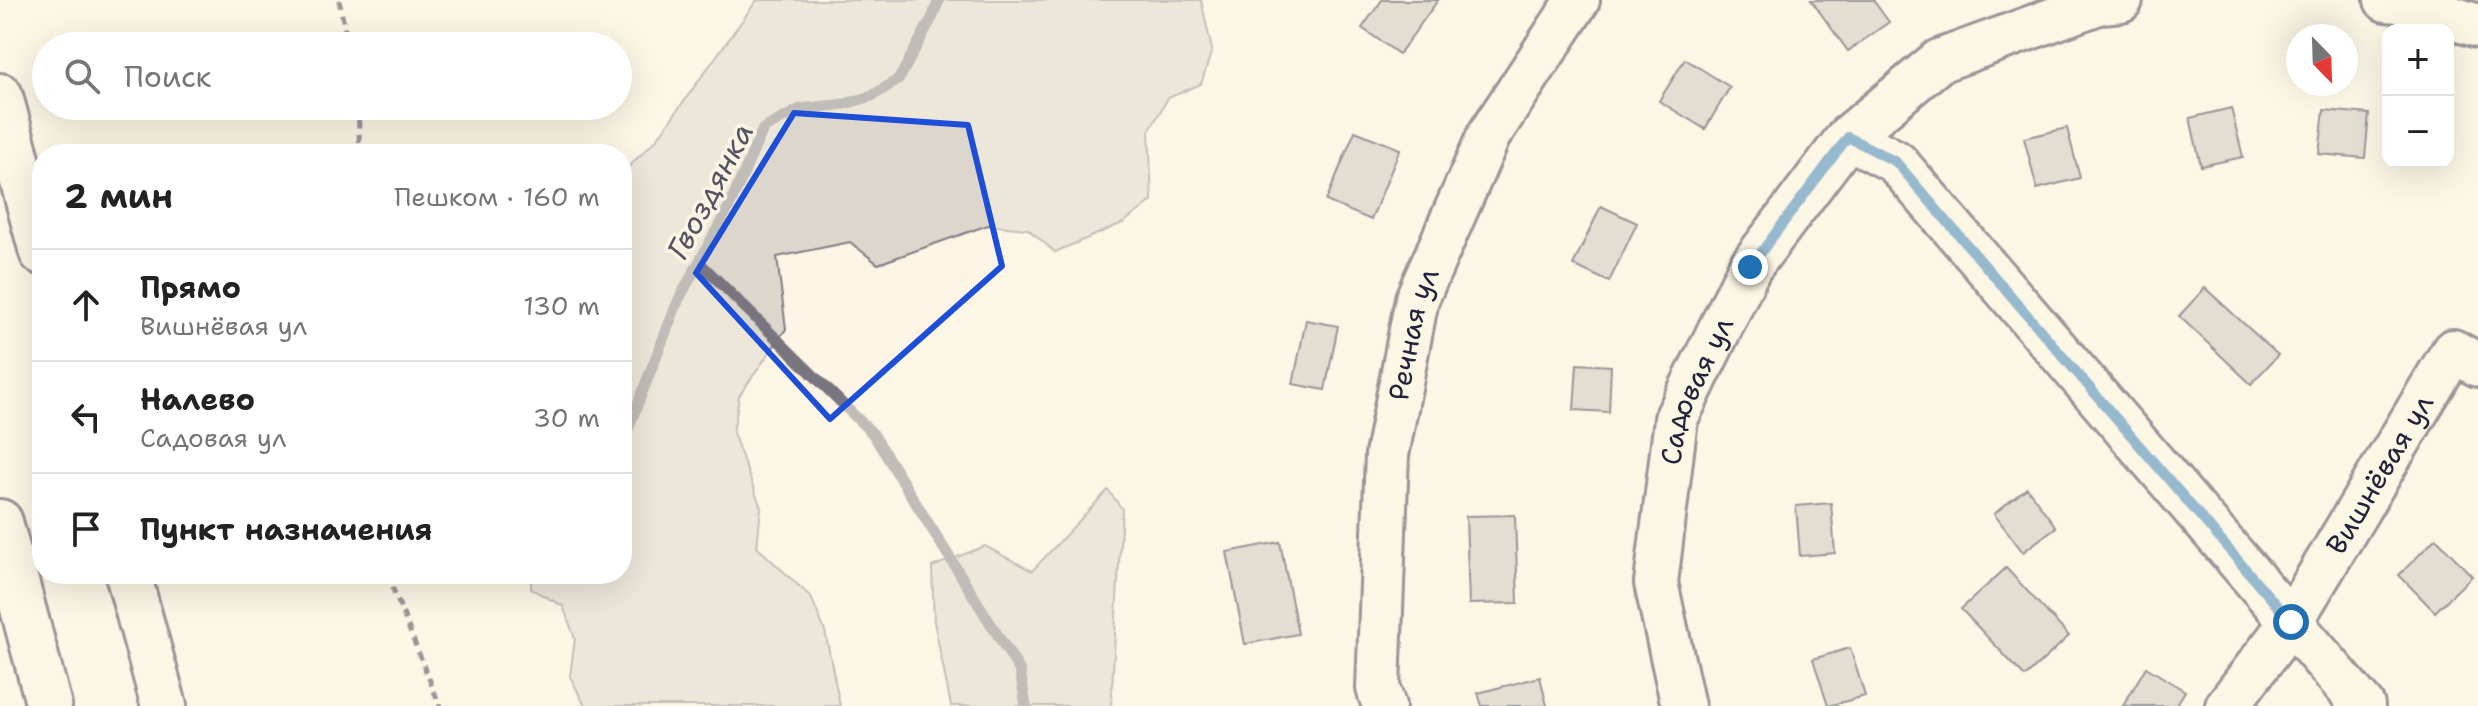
<!DOCTYPE html>
<html lang="ru">
<meta charset="utf-8">
<style>
body{margin:0;font-family:"Shantell Sans",sans-serif;background:#f2f2f2;color:#222}
.controls{position:absolute;right:24px;top:24px;display:grid;overflow:hidden;border-radius:16px;box-shadow:0 8px 32px #0002}
.controls button{width:72px;height:72px;display:grid;place-items:center;padding:0;border:0;border-bottom:2px solid #e0e0e0;background:#fff;color:#222;font:40px sans-serif}
.compass{position:absolute;left:2286px;top:24px;width:72px;height:72px;border-radius:50%;background:#fff;box-shadow:0 8px 32px #0002;rotate:157deg}
.stop{position:absolute;width:24px;height:24px;margin:-18px;border:6px solid #1f6fb2;border-radius:50%;background:#fff}
.stop.end{background:#1f6fb2;border-color:#fff;box-shadow:0 2px 8px #0008}
.list{margin:0;padding:0;list-style:none}
h2{display:flex;justify-content:space-between;align-items:center;height:104px;margin:0;padding:0 32px;font-size:34px}
h2 small{font-size:26px;font-weight:400;color:#767676}
.list li{display:grid;grid-template-columns:52px 1fr auto;gap:24px;align-items:center;box-sizing:border-box;height:112px;padding:0 32px;border-top:2px solid #e0e0e0}
.list b{display:block;font-size:30px;white-space:nowrap}
.list p{margin:0;font-size:26px;white-space:nowrap;color:#767676}
.list em{font-size:26px;font-style:normal;color:#767676}
.icon{flex:none;width:44px;height:44px;fill:none;stroke:currentColor;stroke-width:2;stroke-linecap:round;stroke-linejoin:round}
.map{position:relative;flex:none;width:2478px;height:706px;overflow:hidden}
.search{position:absolute;background:#fff;box-shadow:0 8px 32px #0002;left:32px;top:32px;width:600px;height:88px;display:flex;align-items:center;gap:20px;box-sizing:border-box;padding:0 28px;border-radius:44px;color:#767676;font-size:30px}
.panel{position:absolute;background:#fff;box-shadow:0 8px 32px #0002;left:32px;top:144px;width:600px;height:440px;border-radius:32px}
.map>svg:first-child{display:block}
.green{fill:#dcd6cc;stroke:#7f7c84;stroke-width:2}
.lines{fill:none;stroke-linecap:round;stroke-linejoin:round}
.stream{stroke:#78757e;stroke-width:11}
.building{fill:#c6c1bb;stroke:#22223b;stroke-width:2}
.minor-casing{stroke:#22223b;stroke-width:48}
.highway-casing{stroke:#22223b;stroke-width:50}
.path{stroke:#22223b;stroke-width:5;stroke-dasharray:8 6;stroke-linecap:butt}
.minor{stroke:#fcf5e5;stroke-width:42}
.highway{stroke:#fcf5e5;stroke-width:44}
.route{stroke:#1f6fb2;stroke-width:10}
.marked{fill:none;stroke:#1d4ed8;stroke-width:6;stroke-linejoin:round}
.labels{text-anchor:middle;dominant-baseline:central;stroke-width:7;stroke-linejoin:round;paint-order:stroke}
.street-label{font-size:28px;fill:#22223b;stroke:#fcf5e5}
.water-label{font-size:30px;font-style:italic;fill:#545362;stroke:#fcf5e5}
</style>
<div class="map">
<svg width="2478" height="706" viewBox="0 0 2478 706">
<rect width="100%" height="100%" fill="#fcf5e5"/>
<filter id="ink" filterUnits="userSpaceOnUse"><feTurbulence type="fractalNoise" baseFrequency=".0125" numOctaves="2"/><feDisplacementMap in="SourceGraphic" scale="16" xChannelSelector="R" yChannelSelector="G"/><feConvolveMatrix kernelMatrix="1 2 1 2 8 2 1 2 1" color-interpolation-filters="sRGB"/></filter>
<g filter="url(#ink)">
<path class="green" d="M757,0H1201L1212,50L1201,84L1168,98L1149,131L1152,201L1123,223L1055,252L1028,229L988,225L878,264L850,242L777,257L786,329L739,396L733,433L761,508L757,547L811,597L825,631L840,706H585L570,676L575,639L563,606L531,589V574H622V173L656,140Z
M1108,490L1122,509L1111,706H951L934,622L932,567L985,546L1032,571Z"/>
<g class="lines">
<path class="stream" d="M699,262L873,434L1020,671L1026,706
M622,444L678,301L729,207L763,129L800,109L845,104L872,96L899,79L933,16L939,0"/>
</g>
<path class="building" d="M1382,0H1438L1399,54L1362,28Z
M1811,0H1873L1889,22L1848,51Z
M1685,59L1730,87L1705,129L1659,101Z
M2231,108L2243,157L2201,166L2190,118Z
M2324,110L2369,114L2365,158L2319,154Z
M2067,128L2080,178L2037,189L2024,138Z
M1355,131L1400,149L1371,220L1326,201Z
M1601,206L1637,223L1609,282L1573,265Z
M2205,288L2278,355L2251,384L2179,316Z
M1306,320L1338,326L1325,390L1293,384Z
M1577,364L1611,366L1609,412L1574,410Z
M2027,488L2056,527L2023,552L1994,514Z
M1831,503L1835,553L1800,556L1796,506Z
M1515,515L1518,603L1469,604L1466,516Z
M2436,538L2472,576L2435,612L2399,575Z
M1280,542L1298,634L1245,644L1227,552Z
M2006,568L2069,636L2025,677L1961,609Z
M1850,648L1865,696L1828,706L1813,659Z
M2146,667L2185,691L2176,706H2123Z
M1540,677L1547,706H1482L1478,693Z"/>
<g class="lines">
<g class="minor-casing">
<g id="minor">
<path d="M2386,0L2399,1L2478,26"/>
<path d="M1848,137L1896,162L2363,706"/>
<path id="s1" d="M1384,706L1378,688L1387,455L1417,299L1489,135L1578,0"/>
<path id="s2" d="M1683,706L1656,583L1676,419L1750,267L1848,137L1939,61L2101,2L2121,0"/>
<path id="s3" d="M2227,706L2291,622L2453,351L2478,365"/>
</g>
</g>
<g class="highway-casing">
<path id="highway" d="M0,96L42,252
M0,522L49,706
M128,574L164,706"/>
</g>
<path class="path" d="M339,0L348,46
M358,106L360,154
M387,574L440,706"/>
<use href="#minor" class="minor"/>
<use href="#highway" class="highway"/>
</g>
</g>
<g class="lines" filter="url(#ink)">
<path class="route" d="M1750,267L1848,137L1896,162L2291,622"/>
</g>
<path d="M0 0H2478V706H0ZM794,113L968,125L1002,266L830,419L696,273Z" fill="#fcf5e5" fill-opacity=".55" fill-rule="evenodd"/>
<path class="marked" d="M794,113L968,125L1002,266L830,419L696,273Z"/>
<g class="labels">
<g class="street-label">
<text stroke="none"><textPath href="#s1" startOffset="376">Речная ул</textPath></text>
<text stroke="none"><textPath href="#s2" startOffset="324">Садовая ул</textPath></text>
<text stroke="none"><textPath href="#s3" startOffset="278">Вишнёвая ул</textPath></text>
</g>
<g class="water-label">
<text transform="translate(710 191) rotate(-62)">Гвоздянка</text>
</g>
</g>
</svg>
<div class="controls">
<button>+</button>
<button>−</button>
</div>
<svg class="compass" viewBox="-18 -18 36 36"><path d="M0-13l5 13h-10z" fill="#e53935"/><path d="M0 13l5-13h-10z" fill="#767676"/></svg>
<div class="stop" style="left:2291px;top:622px"></div>
<div class="stop end" style="left:1750px;top:267px"></div>
<div class="search"><svg class="icon" aria-label="search" viewBox="0 0 24 24"><circle cx="10" cy="10" r="6"/><path d="M15 15l6 6"/></svg>Поиск</div>
<section class="panel">
<h2>2 мин<small>Пешком · 160 m</small></h2>
<ul class="list">
<li><svg class="icon" aria-label="ahead" viewBox="0 0 24 24"><path d="M12 20V5M6 11l6-6 6 6"/></svg><div><b>Прямо</b><p>Вишнёвая ул</p></div><em>130 m</em></li>
<li><svg class="icon" aria-label="left" viewBox="0 0 24 24"><path d="M17 20v-9H6M10 6l-5 5 5 5"/></svg><div><b>Налево</b><p>Садовая ул</p></div><em>30 m</em></li>
<li><svg class="icon" aria-label="arrive" viewBox="0 0 24 24"><path d="M6 21V4h12l-3 4 3 4H6"/></svg><div><b>Пункт назначения</b></div></li>
</ul>
</section>
</div>
